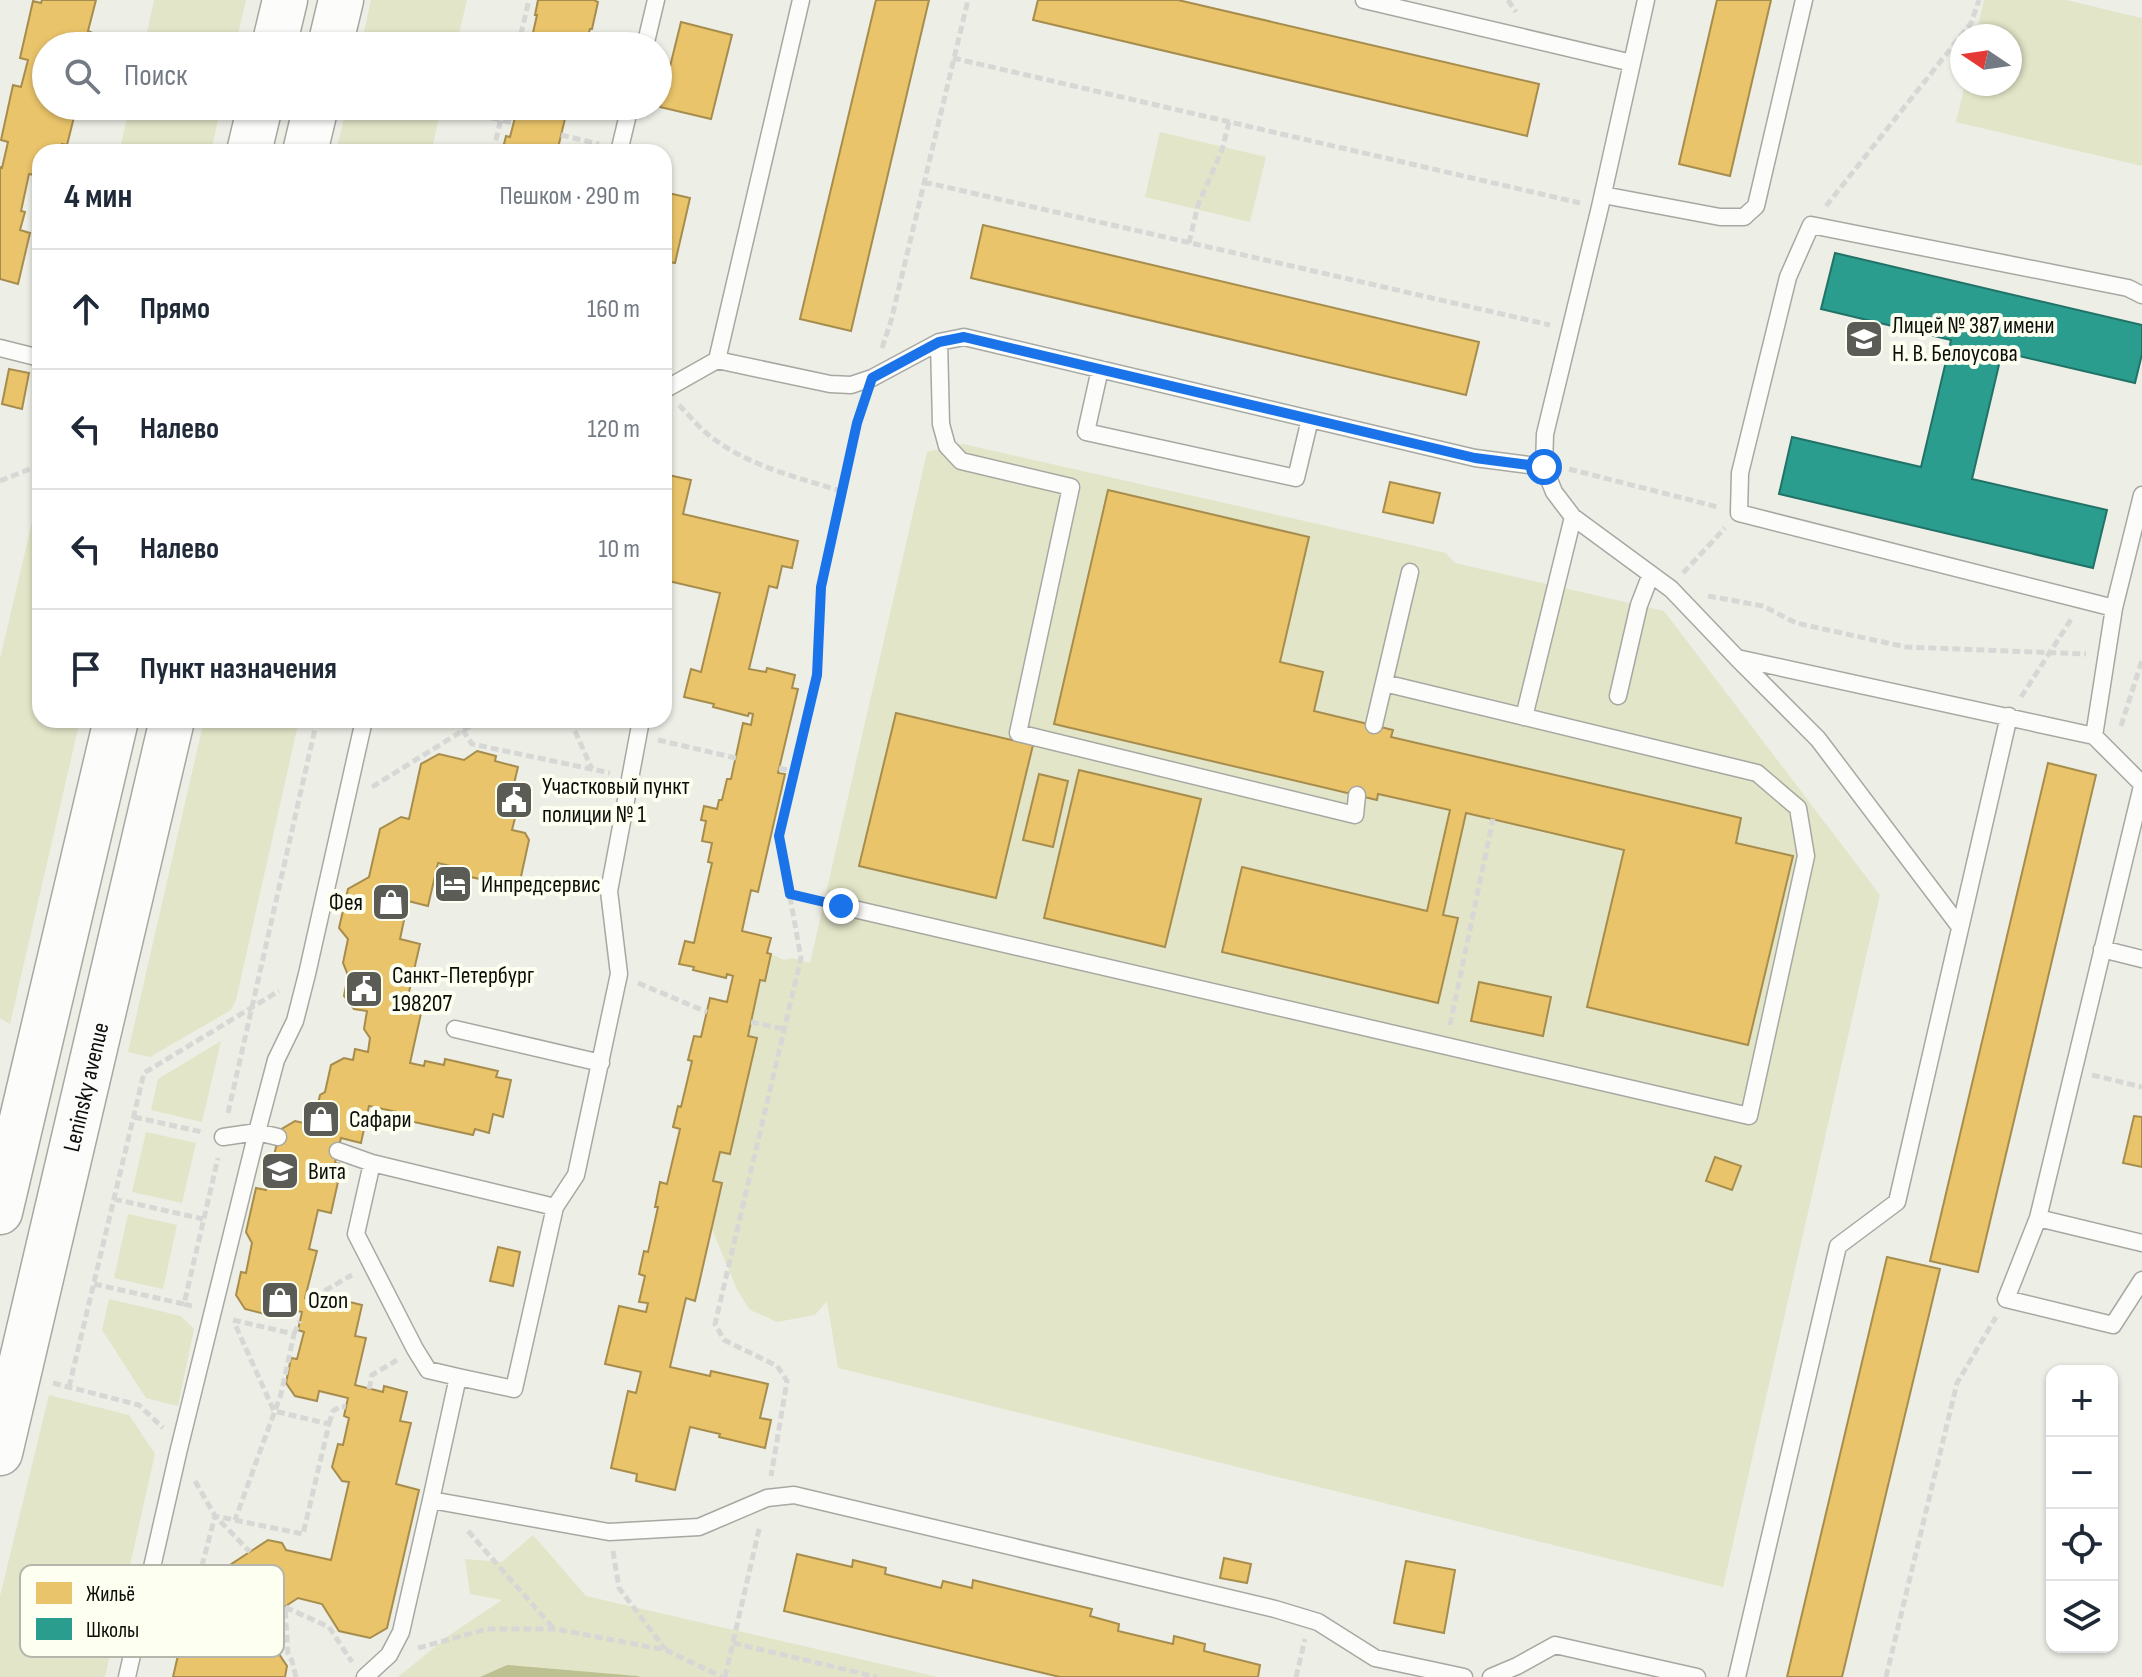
<!DOCTYPE html>
<html lang="ru">
<meta charset="utf-8">
<style>
body{margin:0;font-family:"Sofia Sans Condensed",sans-serif;background:#f2f2f3;color:#1f2937}
.controls{position:absolute;right:24px;bottom:24px;display:grid;overflow:hidden;border-radius:16px;box-shadow:0 2px 6px #0004}
.controls button{width:72px;height:72px;display:grid;place-items:center;padding:0;border:0;border-bottom:2px solid #e0e1e3;background:#fff;color:#1f2937;font:40px sans-serif}
.compass{position:absolute;left:1950px;top:24px;width:72px;height:72px;border-radius:50%;background:#fff;box-shadow:0 2px 6px #0004;rotate:283deg}
.stop{position:absolute;width:24px;height:24px;margin:-18px;border:6px solid #1a73e8;border-radius:50%;background:#fff}
.stop.end{background:#1a73e8;border-color:#fff;box-shadow:0 2px 8px #0008}
.list{margin:0;padding:0;list-style:none}
h2{display:flex;justify-content:space-between;align-items:center;height:104px;margin:0;padding:0 32px;font-size:34px}
h2 small{font-size:26px;font-weight:400;color:#747a83}
.list li{display:grid;grid-template-columns:52px 1fr auto;gap:24px;align-items:center;box-sizing:border-box;height:120px;padding:0 32px;border-top:2px solid #e0e1e3}
.list b{display:block;font-size:30px;white-space:nowrap}
.list em{font-size:26px;font-style:normal;color:#747a83}
.icon{flex:none;width:44px;height:44px;fill:none;stroke:currentColor;stroke-width:2;stroke-linecap:round;stroke-linejoin:round}
.map{position:relative;flex:none;width:2142px;height:1677px;overflow:hidden}
.search{position:absolute;background:#fff;box-shadow:0 2px 6px #0004;left:32px;top:32px;width:640px;height:88px;display:flex;align-items:center;gap:20px;box-sizing:border-box;padding:0 28px;border-radius:44px;color:#747a83;font-size:30px}
.panel{position:absolute;background:#fff;box-shadow:0 2px 6px #0004;left:32px;top:144px;width:640px;height:584px;border-radius:24px}
.map>svg:first-child{display:block}
.green{fill:#e3e5c8}
.water{fill:#bdc090}
.homes{fill:#e9c46a;stroke:#a78d4d;stroke-width:2}
.schools{fill:#2a9d8f;stroke:#217267;stroke-width:2}
.lines{fill:none;stroke-linecap:round;stroke-linejoin:round}
.service-casing{stroke:#a7a8a1;stroke-width:19}
.primary-casing{stroke:#a7a8a1;stroke-width:47}
.path{stroke:#d7d8d5;stroke-width:5;stroke-dasharray:8 4;stroke-linecap:butt}
.service{stroke:#fcfcfb;stroke-width:16}
.primary{stroke:#fcfcfb;stroke-width:44}
.route{stroke:#1a73e8;stroke-width:10}
.labels{text-anchor:middle;dominant-baseline:central;stroke-width:8;stroke-linejoin:round;paint-order:stroke}
.poi-label{font-size:24px;fill:#0d0d09;stroke:#fdfff0;text-anchor:start}
.street-label{font-size:24px;fill:#0d0d09;stroke:#fdfff0}
.key{fill:#fdfff0;stroke:#b5b6ab;stroke-width:2}
.key-label{font-size:22px;fill:#0d0d09}
</style>
<div class="map">
<svg width="2142" height="1677" viewBox="0 0 2142 1677">
<rect width="100%" height="100%" fill="#edeee6"/>
<path class="green" d="M154,0H246L235,46H144Z
M371,0H467L456,46H361Z
M1984,0H2066L2142,18V166L1956,122L1965,84H2010V36H1976Z
M130,106H221L211,152H119Z
M347,106H442L431,152H336Z
M1160,132L1266,157L1250,222L1145,197Z
M963,444L1446,553L1455,563L1664,611L1880,895L1723,1587L838,1368L827,1301L815,1315L777,1322L750,1310L737,1290L712,1229L722,1184L713,1181L720,1152L730,1154L757,1038L748,1036L760,980L765,981L771,954L784,960L793,958L810,963L927,452Z
M40,488V720H80L10,1024L0,1018V659Z
M204,720H299L236,1000L231,1010L150,1057L128,1052Z
M221,1041L202,1122L151,1110L158,1079Z
M146,1132L196,1143L182,1203L132,1192Z
M128,1214L177,1225L163,1289L114,1278Z
M109,1299L181,1316L194,1329L178,1406L146,1398L102,1330Z
M49,1395L129,1415L155,1454L105,1677H0V1596Z
M533,1535L586,1596L938,1677H398L451,1634L502,1600L470,1594L465,1559L502,1562Z"/>
<path class="water" d="M507,1665L637,1676L641,1677H480Z"/>
<path class="homes" d="M42,0H96L88,31L93,33L90,46H46V106H71L69,116L74,117L67,145L62,144L60,152H40V176L29,174L21,211L25,212L20,230L30,233L18,284L0,279V167L2,168L8,142L1,140L13,85L21,87L28,60L20,58L33,1L41,3Z
M538,0H594L598,2L592,29H590L585,46H530L537,15H535Z
M876,0H929L851,331L800,319Z
M1038,0H1178L1539,84L1527,136L1033,20Z
M1717,0H1771L1730,176L1679,164Z
M681,22L732,35L711,119L660,107Z
M518,106H568L558,148L563,149L562,152H502L506,136L510,137Z
M664,192L690,198L675,263L664,261Z
M983,225L1479,342L1466,395L971,278Z
M9,369L29,373L22,409L2,404Z
M664,474L691,480L683,514L798,541L792,568L782,566L777,588L769,586L749,669L766,672L767,668L795,675L792,688L798,689L778,773L785,774L758,892L751,890L742,931L771,938L767,953L771,954L765,981L760,980L748,1036L757,1038L730,1154L720,1152L713,1181L722,1183L695,1301L686,1298L670,1367L710,1376L711,1371L768,1384L760,1418L771,1420L765,1448L719,1437L720,1434L690,1427L675,1490L636,1481L637,1474L611,1468L628,1391L636,1393L641,1372L605,1364L619,1306L646,1312L648,1303L639,1302L645,1276L639,1274L644,1251L648,1252L658,1207H655L660,1182L667,1184L680,1129L673,1127L678,1106L681,1107L692,1061L688,1060L694,1036L701,1037L710,998L727,1002L733,976L727,974L726,978L693,970L694,967L679,964L685,941L694,943L712,863L708,862L712,843L702,841L706,821L701,820L704,806L717,809L719,800H722L727,779H731L743,723L751,725L753,714L749,713L748,716L713,707L714,704L684,697L691,669L701,672L720,593L664,580Z
M1390,482L1440,493L1433,523L1383,512Z
M1108,490L1309,537L1280,662L1323,672L1314,711L1393,730L1391,737L1741,818L1736,843L1793,856L1748,1045L1587,1007L1624,850L1466,813L1443,915L1458,918L1438,1003L1222,952L1242,867L1427,911L1450,810L1378,794L1377,800L1054,724Z
M896,713L1033,745L996,898L859,866Z
M477,751L496,756L495,761L518,767L511,796L520,798L512,830L525,833L529,840L520,881L511,886L471,877L467,870L438,863L428,906L408,901L400,939L420,944L406,1005L422,1009L410,1063L424,1066L425,1061L444,1065L445,1059L498,1071L496,1077L511,1080L503,1117L493,1114L489,1133L475,1129L473,1135L396,1118L397,1112L369,1106L361,1143L341,1138L335,1163L342,1164L331,1213L318,1210L309,1249L317,1251L305,1298L336,1306L337,1299L362,1305L355,1336L366,1338L355,1385L383,1392L384,1386L407,1392L400,1421L411,1423L396,1484L419,1490L387,1628L370,1638L339,1631L322,1604L298,1598L272,1615L267,1636L287,1666L285,1677H173L184,1629L201,1620L224,1626L233,1585L227,1576L230,1565L268,1540L282,1543L286,1550L331,1560L349,1482L342,1481L332,1467L338,1444L343,1445L349,1418L344,1416L348,1398L319,1391L317,1401L295,1396L286,1383L291,1358L297,1359L304,1332L298,1330L302,1312L272,1305L269,1315L245,1309L236,1295L241,1272L246,1273L252,1243L246,1232L256,1188L266,1190L280,1130L295,1121L313,1125L320,1095L325,1092L331,1065L344,1058L353,1060L355,1049L368,1052L370,1038L364,1029L367,1011L354,1009L344,996L348,975L343,963L348,939L339,928L348,889L369,877L380,829L401,817L409,819L421,764L439,754L464,760Z
M2048,763L2096,775L1978,1272L1930,1261Z
M1079,770L1201,799L1165,947L1044,918Z
M1039,774L1068,781L1053,847L1023,840Z
M1479,982L1551,997L1543,1036L1471,1021Z
M2134,1116L2142,1117V1167L2123,1163Z
M1715,1157L1741,1166L1732,1190L1706,1181Z
M498,1247L520,1252L513,1286L490,1281Z
M1887,1257L1940,1269L1842,1677H1787Z
M797,1554L852,1567L853,1560L886,1568L885,1574L941,1588L943,1581L972,1588L973,1580L1092,1609L1090,1616L1119,1624L1118,1631L1173,1644L1174,1636L1205,1644L1204,1651L1260,1665L1258,1677H1060L784,1611Z
M1224,1558L1251,1564L1247,1583L1220,1578Z
M1406,1561L1455,1570L1444,1633L1394,1623Z"/>
<path class="schools" d="M1835,253L2142,325V354L2135,383L2002,352L1972,479L2107,510L2093,568L1779,494L1792,437L1921,467L1951,340L1821,309Z"/>
<g class="lines">
<g class="service-casing">
<path id="service" d="M1364,0L1632,63
M645,46L656,0
M619,152L630,106
M1603,195L1720,217H1744L1756,206L1804,0
M939,342L941,424L947,446L961,461L1071,487L1018,733L1355,815L1357,795
M0,348L40,358
M717,360L801,0
M1100,369L1086,432L1296,478L1310,419
M664,390L717,360L830,384L851,385L872,378L939,342L964,337L1475,458L1544,467L1545,434L1600,207L1646,0
M1544,467L1554,492L1573,517L1671,589L1737,658L2094,736L2142,784
M2114,608L1739,513L1740,473L1788,277L1811,225L2128,288L2142,295
M1737,658L1818,739L1960,927
M1618,696L1639,605L1651,574
M1524,717L1573,517
M641,720L609,891L619,974L576,1175L555,1207L514,1389L458,1377L431,1500L609,1532L699,1527L767,1498L794,1495L1275,1609L1318,1622L1375,1658L1464,1677
M1374,725L1410,572
M2094,736L2114,608L2142,495
M2142,786L2038,1218L2006,1299L2113,1325L2142,1280
M841,906L1749,1116L1806,856L1798,808L1757,773L1384,683
M2102,949L2142,959
M455,1029L601,1063
M223,1137L257,1132L278,1137
M338,1151L372,1163L555,1207
M372,1163L356,1234L415,1349L428,1370L458,1377
M2038,1218L2142,1243
M127,1677L178,1453L257,1132L276,1060L295,1021L307,974L364,720
M365,1677L389,1655L401,1632L431,1500
M1491,1677L1517,1666L1555,1645L1697,1677
M1737,1677L1838,1246L1897,1202L2009,716"/>
</g>
<g class="primary-casing">
<g id="primary">
<path d="M274,46L285,0"/>
<path d="M330,46L341,0"/>
<path d="M249,152L260,106"/>
<path d="M305,152L316,106"/>
<path d="M0,1212L116,720"/>
<path id="s1" d="M0,1453L172,720"/>
</g>
</g>
<path class="path" d="M1508,0L1516,12
M518,46L529,0
M953,58L1580,203
M456,110L514,123
M561,135L599,144
M493,152L504,106
M924,182L1550,325
M1826,206L1971,23L1979,0
M1189,243L1198,205L1222,150L1229,122
M882,348L891,321L968,0
M679,405C689,415 698,427 710,436C748,466 796,477 841,491L821,587L817,675L779,836L801,958L715,1324L724,1340L777,1366L787,1381L771,1476
M1569,469L1718,507
M0,481L32,468
M841,491L863,403
M1683,573L1725,528
M1708,596L1763,606L1796,623L1906,647L2086,654
M2021,697L2072,618
M456,720L472,744L610,773
M570,720L592,769
M2121,726L2142,660
M658,740L736,758
M779,768L795,772
M372,787L480,720
M790,894L820,901
M638,983L707,1012
M751,1022L784,1029
M1450,1025L1493,819
M2092,1075L2142,1087
M228,1113L317,720
M134,1117L202,1132
M114,1199L203,1219
M94,1284L184,1304
M323,1303L326,1290L352,1275
M192,1306L184,1304L218,1158
M233,1320L294,1334L281,1394L235,1520
M294,1334L300,1321
M53,1383L139,1405L163,1428
M69,1387L144,1073L279,991
M369,1389L372,1375L397,1360
M329,1424L333,1411L341,1406L346,1407
M195,1481L215,1516L250,1552
M468,1531L554,1629
M613,1551L619,1588L665,1649
M167,1612L168,1608L198,1581L215,1516L303,1534L329,1424L274,1411L234,1322
M733,1643L877,1677
M418,1648L487,1629H555L666,1650L722,1677
M296,1677L292,1661L288,1654L285,1607L329,1627L352,1662
M725,1677L760,1525
M1296,1677L1305,1639
M1886,1677L1957,1383L1996,1317"/>
<use href="#service" class="service"/>
<use href="#primary" class="primary"/>
</g>
<g class="lines">
<path class="route" d="M841,906L790,894L779,836L817,675L821,587L857,423L872,378L939,342L964,337L1475,458L1544,467"/>
</g>
<defs>
<g id="school-square" transform="scale(2)"><rect x="-9" y="-9" width="18" height="18" rx="4" fill="#5b5c56" stroke="#fdfff0"/><path d="M0-5L7-2L0 1L-7-2ZM-4 1L0 2.5L4 1V4Q0 6-4 4Z" fill="#fff"/></g>
<g id="civic-square" transform="scale(2)"><rect x="-9" y="-9" width="18" height="18" rx="4" fill="#5b5c56" stroke="#fdfff0"/><path d="M-.6-6.5H3V-4.5H.6V-3L4-1V1h2V6H-6V1h2V-1L-.6-3ZM-1.2 2.5V6h2.4V2.5Z" fill="#fff"/></g>
<g id="hotel-square" transform="scale(2)"><rect x="-9" y="-9" width="18" height="18" rx="4" fill="#5b5c56" stroke="#fdfff0"/><path d="M-6-4.5h1.5V1H6V5H4.5V3h-9V5H-6ZM-4 0a1.8 1.8 0 1 1 3.6 0ZM.5 0V-2.5h3Q6-2.5 6 0Z" fill="#fff"/></g>
<g id="shop-square" transform="scale(2)"><rect x="-9" y="-9" width="18" height="18" rx="4" fill="#5b5c56" stroke="#fdfff0"/><path d="M-5-2.5h2.3a2.7 3.5 0 0 1 5.4 0H5L5.5 6h-11ZM-1.5-2.5h3a1.5 2.3 0 0 0-3 0Z" fill="#fff"/></g>
</defs>
<g fill-rule="evenodd">
<use href="#school-square" x="1864" y="339"/>
<use href="#civic-square" x="514" y="800"/>
<use href="#hotel-square" x="453" y="884"/>
<use href="#shop-square" x="391" y="902"/>
<use href="#civic-square" x="364" y="989"/>
<use href="#shop-square" x="321" y="1119"/>
<use href="#school-square" x="280" y="1171"/>
<use href="#shop-square" x="280" y="1300"/>
</g>
<g class="labels">
<g class="poi-label">
<text x="1892" y="325">Лицей № 387 имени<tspan x="1892" dy="28">Н. В. Белоусова</tspan></text>
<text x="542" y="786">Участковый пункт<tspan x="542" dy="28">полиции № 1</tspan></text>
<text x="481" y="884">Инпредсервис</text>
<text x="363" y="902" text-anchor="end">Фея</text>
<text x="392" y="975">Санкт-Петербург<tspan x="392" dy="28">198207</tspan></text>
<text x="349" y="1119">Сафари</text>
<text x="308" y="1171">Вита</text>
<text x="308" y="1300">Ozon</text>
</g>
<g class="street-label">
<text stroke="none"><textPath href="#s1" startOffset="376">Leninsky avenue</textPath></text>
</g>
</g>
<rect x="20" y="1565" width="264" height="92" rx="12" class="key"/>
<rect x="36" y="1582" width="36" height="22" fill="#e9c46a"/>
<rect x="36" y="1618" width="36" height="22" fill="#2a9d8f"/>
<g class="key-label">
<text x="86" y="1601">Жильё</text>
<text x="86" y="1637">Школы</text>
</g>
</svg>
<div class="controls">
<button>+</button>
<button>−</button>
<button><svg class="icon" aria-label="locate" viewBox="0 0 24 24"><circle cx="12" cy="12" r="6"/><path d="M12 2v4M12 18v4M2 12h4M18 12h4"/></svg></button>
<button><svg class="icon" aria-label="layers" viewBox="0 0 24 24"><path d="M12 4l9 5-9 5-9-5zM3 14l9 5 9-5"/></svg></button>
</div>
<svg class="compass" viewBox="-18 -18 36 36"><path d="M0-13l5 13h-10z" fill="#e53935"/><path d="M0 13l5-13h-10z" fill="#747a83"/></svg>
<div class="stop" style="left:1544px;top:467px"></div>
<div class="stop end" style="left:841px;top:906px"></div>
<div class="search"><svg class="icon" aria-label="search" viewBox="0 0 24 24"><circle cx="10" cy="10" r="6"/><path d="M15 15l6 6"/></svg>Поиск</div>
<section class="panel">
<h2>4 мин<small>Пешком · 290 m</small></h2>
<ul class="list">
<li><svg class="icon" aria-label="ahead" viewBox="0 0 24 24"><path d="M12 20V5M6 11l6-6 6 6"/></svg><div><b>Прямо</b></div><em>160 m</em></li>
<li><svg class="icon" aria-label="left" viewBox="0 0 24 24"><path d="M17 20v-9H6M10 6l-5 5 5 5"/></svg><div><b>Налево</b></div><em>120 m</em></li>
<li><svg class="icon" aria-label="left" viewBox="0 0 24 24"><path d="M17 20v-9H6M10 6l-5 5 5 5"/></svg><div><b>Налево</b></div><em>10 m</em></li>
<li><svg class="icon" aria-label="arrive" viewBox="0 0 24 24"><path d="M6 21V4h12l-3 4 3 4H6"/></svg><div><b>Пункт назначения</b></div></li>
</ul>
</section>
</div>
